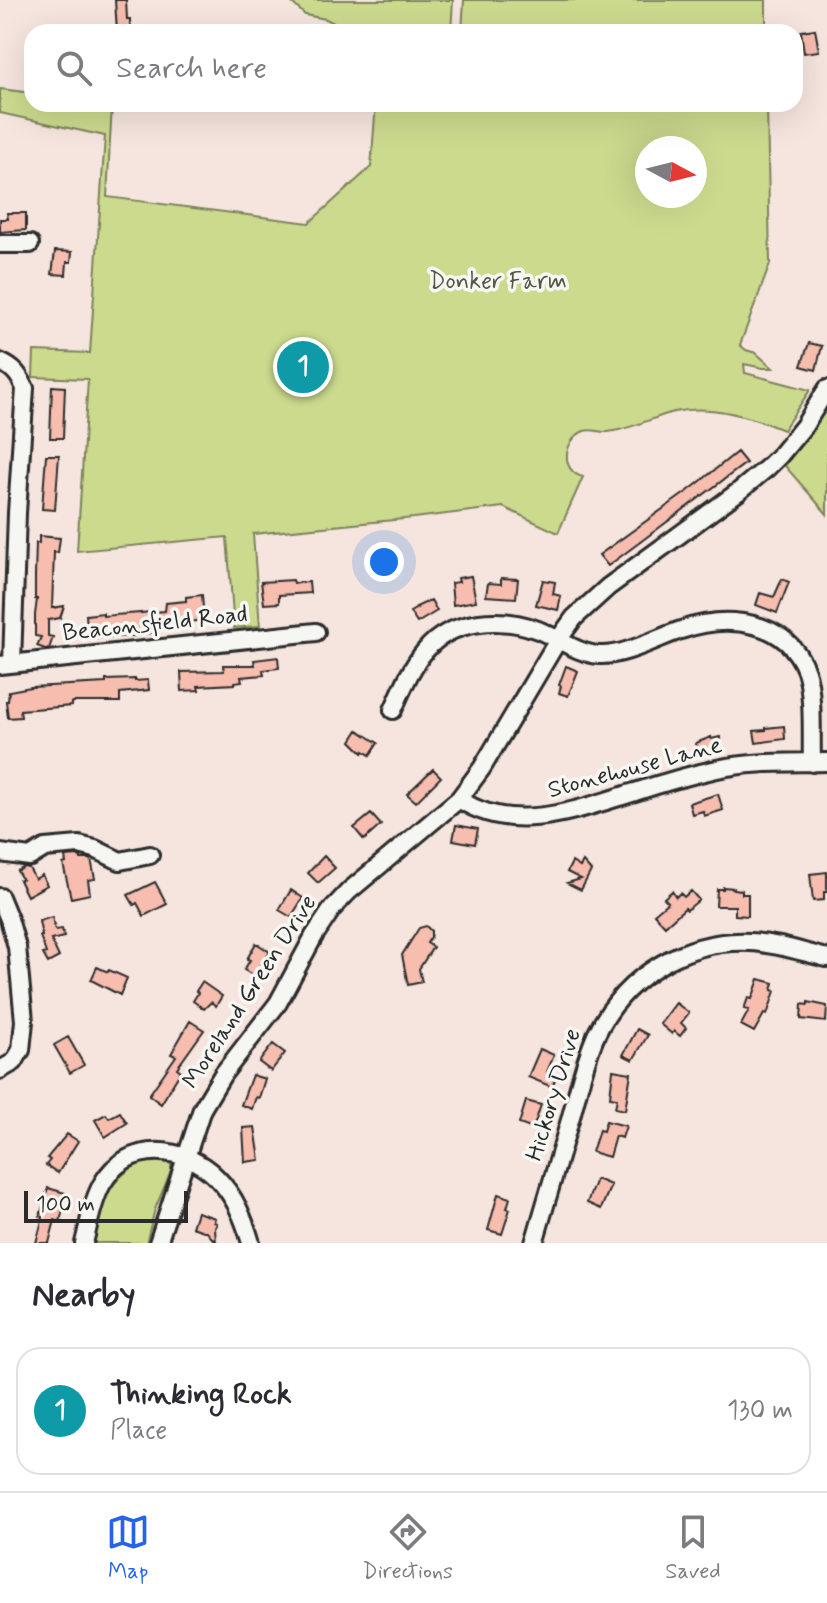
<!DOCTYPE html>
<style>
body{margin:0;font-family:Mynerve,sans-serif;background:#f2f2f3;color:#2b2b33}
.compass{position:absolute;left:635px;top:136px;width:72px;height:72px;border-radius:50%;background:#fff;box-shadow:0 8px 32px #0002;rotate:97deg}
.scale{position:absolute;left:24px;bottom:20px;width:164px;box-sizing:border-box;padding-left:8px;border:4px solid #2b2b2b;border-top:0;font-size:22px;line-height:28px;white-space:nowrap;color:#2b2b2b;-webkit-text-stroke:6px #f6f6f2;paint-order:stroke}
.you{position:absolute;left:384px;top:562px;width:28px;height:28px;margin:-20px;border:6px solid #fff;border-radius:50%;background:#1a73e8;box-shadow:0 0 0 12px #1a73e833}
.badge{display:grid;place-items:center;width:52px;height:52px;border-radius:50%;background:#2563eb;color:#fff;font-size:26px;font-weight:700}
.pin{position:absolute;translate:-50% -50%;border:4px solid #fff;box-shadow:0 2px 8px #0006}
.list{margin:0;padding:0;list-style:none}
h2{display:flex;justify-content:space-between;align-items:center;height:104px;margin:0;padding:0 32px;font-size:34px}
h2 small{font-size:26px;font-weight:400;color:#7c7c81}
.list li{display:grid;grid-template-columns:52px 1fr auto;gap:24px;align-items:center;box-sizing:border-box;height:128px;margin:0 16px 16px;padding:0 16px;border:2px solid #e1e1e2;border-radius:24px}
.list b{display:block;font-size:30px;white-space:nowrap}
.list p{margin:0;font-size:26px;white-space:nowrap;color:#7c7c81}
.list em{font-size:26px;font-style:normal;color:#7c7c81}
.icon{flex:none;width:44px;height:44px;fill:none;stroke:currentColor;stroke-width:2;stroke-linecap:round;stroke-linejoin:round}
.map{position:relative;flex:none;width:827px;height:1243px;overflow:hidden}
.search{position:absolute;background:#fff;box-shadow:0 8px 32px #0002;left:24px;right:24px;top:24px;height:88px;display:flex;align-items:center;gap:20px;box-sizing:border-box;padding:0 28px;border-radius:24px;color:#7c7c81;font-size:30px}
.sheet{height:248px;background:#fff}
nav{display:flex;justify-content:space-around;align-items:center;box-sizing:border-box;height:112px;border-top:2px solid #e1e1e2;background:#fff;font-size:22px;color:#7c7c81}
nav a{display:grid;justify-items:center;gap:4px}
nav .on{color:#2563eb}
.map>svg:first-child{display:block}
.green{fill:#ccda8e;stroke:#7c825c;stroke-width:2;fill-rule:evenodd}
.building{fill:#f7bdaf;stroke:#2b2b2b;stroke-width:2}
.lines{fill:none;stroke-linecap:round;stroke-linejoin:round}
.minor-casing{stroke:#2b2b2b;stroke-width:22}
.minor{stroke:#f6f6f2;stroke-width:16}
.labels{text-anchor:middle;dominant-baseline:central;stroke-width:7;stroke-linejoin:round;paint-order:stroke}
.park-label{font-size:24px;fill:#535744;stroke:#f6f6f2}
.street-label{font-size:24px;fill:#2b2b2b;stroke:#f6f6f2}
</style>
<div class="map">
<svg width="827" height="1243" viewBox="0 0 827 1243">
<rect width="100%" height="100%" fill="#f6e5de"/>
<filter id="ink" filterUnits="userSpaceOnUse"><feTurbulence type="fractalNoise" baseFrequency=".0125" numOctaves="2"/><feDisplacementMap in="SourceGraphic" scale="16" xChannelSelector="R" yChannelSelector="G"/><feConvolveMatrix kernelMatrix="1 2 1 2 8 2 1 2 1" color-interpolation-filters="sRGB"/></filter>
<g filter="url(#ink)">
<path class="green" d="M289,0H453L451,32H383V25L372,31H350L326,19L305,15Z
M464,0H766V32H462Z
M0,89L32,93V104H112L107,197L309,223L371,167L376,104H767L770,264L740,345L746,350L756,353L773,368H763L744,364L745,373L810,390L783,430C750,416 710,404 674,412C654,417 629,430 608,432C601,433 593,428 584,431C564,439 559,471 583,477L558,533L503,507L414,518L253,534L260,626L234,628L227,537L77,551L88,379L33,377L34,351L90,353L105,136L0,113ZM647,148H695V196H647Z
M827,409V514L785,466Z
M148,1159L166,1160L171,1164V1171L155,1209L146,1243H93C103,1202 106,1178 148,1159Z"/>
<path class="building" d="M115,0H126L127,19H130V32H117Z
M815,29L819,51L804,53L801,31Z
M7,213H26V230L0,232V219H8Z
M55,251L72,252L71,262H67L66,275L52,274Z
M809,343L822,346L816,370L801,366Z
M52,386L65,387L63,438H50Z
M737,452L746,463L608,566L599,555L692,488Z
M46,455H59L55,510L42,509Z
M39,536L60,538L58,553L54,552L52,608L64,606L60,618L48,620V636L53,637L49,649H45L37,646L41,637L35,636V615L37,599H35V576L36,543H39Z
M471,576L476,601L453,605L451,583L459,582L458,578Z
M501,578L518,579L516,598L486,596L488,583L501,584Z
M782,579L789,582L777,613L756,605L760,593L774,597Z
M293,580L294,583L309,582L310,593L279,595V603L264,604L261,582Z
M543,580L555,582L553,594L561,596L558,610L536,605Z
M202,595L204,620L181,623H179V627L158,629V632L133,636L88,638L86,615L103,613V616L165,611L166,603L186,601V597Z
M431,600L437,611L417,623L410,612L417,608L416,607Z
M278,657L279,668L263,670L264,675L241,677L242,681L235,682V684L198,686L199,690L182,691L181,672L224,671L223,665H255L254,660Z
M566,666L578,671L568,696L559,693L561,686L559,685Z
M135,679V681L148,680L149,690L120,693V702H72V706L20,710L21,717L8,718L6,701H8L9,691L31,687L106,683V680Z
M784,726L785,739L756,743L754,731L766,730V728Z
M358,730L378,743L370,755L364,751L363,753L351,741Z
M711,737V739L720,737L722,749L698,755L696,743Z
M433,769L441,777L416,802L407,794Z
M718,794L723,810L704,816L703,811L692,814L689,803Z
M371,814L381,825L364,840L354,828Z
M456,825L478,829L475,844L453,840Z
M78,856L81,857V859H91L95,879L88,880L90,894L71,898L63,864L66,863L65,857Z
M324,856L335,868L318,883L308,873Z
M572,862L580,867L583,862L591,871L581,890L567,883L581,879L567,872Z
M25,867L29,868L35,879L42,875L47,885L27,896L19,880L22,879L17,871Z
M827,872V892H824V900L813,901L810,874Z
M155,882L167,904L144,916L137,903L134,905L128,895Z
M723,887L734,888V889L742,890V894H748V916L735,915V906H716L717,889H723Z
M291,890L303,898L291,917L279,910Z
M672,891L676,897L680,893L684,897L691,891L699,900L687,910L685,908L665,926L654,914L668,902L664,898Z
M52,917L55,930L62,929L64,937L51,940L59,957L48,963L43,954L46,953L40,936H42L39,921Z
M426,926L431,931V937L427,943L433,947L419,969L422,982L408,985L402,955L419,928Z
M256,943L270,952L254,976L244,970L250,960L247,959Z
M97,967L108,972L109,970L127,978L120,995L91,980Z
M759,979L774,983L772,990L775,991L767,1015L764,1014L754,1032L741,1025L749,1010L744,1009L748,998L752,999Z
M202,982L222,996L216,1006L211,1002L204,1009L193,1001L198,993L196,991Z
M808,1002L827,1006L826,1022L801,1019L802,1004L808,1005Z
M676,1003L689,1013L681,1023L686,1028L680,1036L674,1031L672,1034L660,1024Z
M190,1021L204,1030L177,1068L181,1071L161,1104L149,1095L176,1056L171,1054Z
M637,1029L648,1035L633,1060L623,1055Z
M68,1037L84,1065L70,1073L54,1045Z
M273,1044L285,1053L271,1071L259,1062Z
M540,1049L554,1055L547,1072L557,1075L552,1087L528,1077Z
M613,1070L631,1073L625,1110L615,1108L617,1098L610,1097Z
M252,1075L265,1079L259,1098L256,1097L252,1109L241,1105Z
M526,1101L541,1105L533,1129L519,1124Z
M120,1112L127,1123L105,1137L95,1120L106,1114L109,1118Z
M606,1121L626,1126L622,1138L615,1136L609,1157L592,1152L599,1130L603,1131Z
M255,1127L260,1160L245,1162L243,1128Z
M67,1134L78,1141L58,1173L46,1165L50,1160L47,1158Z
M596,1179L611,1185L601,1209L587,1203Z
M48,1188L65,1193L61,1208L63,1209L60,1222L55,1220L49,1243H36L43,1217L40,1216Z
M498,1194L510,1198L507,1208L510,1209L502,1234L488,1230Z
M197,1212L215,1218L214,1222L217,1223L215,1228L216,1243L207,1232L192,1227Z"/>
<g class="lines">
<g class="minor-casing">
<path id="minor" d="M0,244H30
M0,362C14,368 19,375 25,388L17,513L12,663
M0,665L316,632
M393,710C402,690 411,667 425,651C451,619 502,616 538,630C558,638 578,654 600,655C625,656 657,638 681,630C727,614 787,619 806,671C814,695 811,737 812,763
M459,799C513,836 579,809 635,792C662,783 690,775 717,769C753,761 790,763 827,762
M0,853L30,857L45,848L79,845L95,849L120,861L150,855
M0,897L9,919L17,947L24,1021L21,1050L14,1062L0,1070
M84,1243C89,1224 92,1202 102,1184C127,1139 185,1145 217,1178C235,1196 244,1219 251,1243
M158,1243L202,1109L223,1074L278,1003L314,936L332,909L349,891L459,799L482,768L558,640L574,618L608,587L738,492L767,468L780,455L804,426L827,389
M534,1243C546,1202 558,1161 570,1120C578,1092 584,1061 597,1033C625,976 686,939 750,942C776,943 802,952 827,958"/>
</g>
<use href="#minor" class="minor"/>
</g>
</g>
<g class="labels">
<g class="park-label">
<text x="498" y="281">Donker Farm</text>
</g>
<g class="street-label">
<text transform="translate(155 624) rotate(-6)">Beaconsfield Road</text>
<text transform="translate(635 768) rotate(-15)">Stonehouse Lane</text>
<text transform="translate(250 992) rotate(-57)">Moreland Green Drive</text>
<text transform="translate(554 1095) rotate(-73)">Hickory Drive</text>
</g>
</g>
</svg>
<svg class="compass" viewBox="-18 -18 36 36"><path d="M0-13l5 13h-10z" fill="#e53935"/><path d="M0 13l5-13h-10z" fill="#7c7c81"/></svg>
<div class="scale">100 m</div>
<div class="you"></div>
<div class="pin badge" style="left:303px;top:367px;background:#0f9aa8">1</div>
<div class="search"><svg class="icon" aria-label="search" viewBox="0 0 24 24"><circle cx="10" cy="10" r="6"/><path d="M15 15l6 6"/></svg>Search here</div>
</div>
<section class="sheet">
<h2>Nearby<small></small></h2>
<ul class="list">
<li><span class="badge" style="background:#0f9aa8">1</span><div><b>Thinking Rock</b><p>Place</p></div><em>130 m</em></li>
</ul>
</section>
<nav>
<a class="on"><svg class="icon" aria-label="map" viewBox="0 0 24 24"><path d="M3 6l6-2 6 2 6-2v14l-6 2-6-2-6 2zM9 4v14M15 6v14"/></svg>Map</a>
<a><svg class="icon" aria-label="directions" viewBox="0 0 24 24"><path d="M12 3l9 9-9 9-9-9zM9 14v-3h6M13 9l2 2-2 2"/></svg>Directions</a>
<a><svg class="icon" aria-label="saved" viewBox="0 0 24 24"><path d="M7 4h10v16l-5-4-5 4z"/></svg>Saved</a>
</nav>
